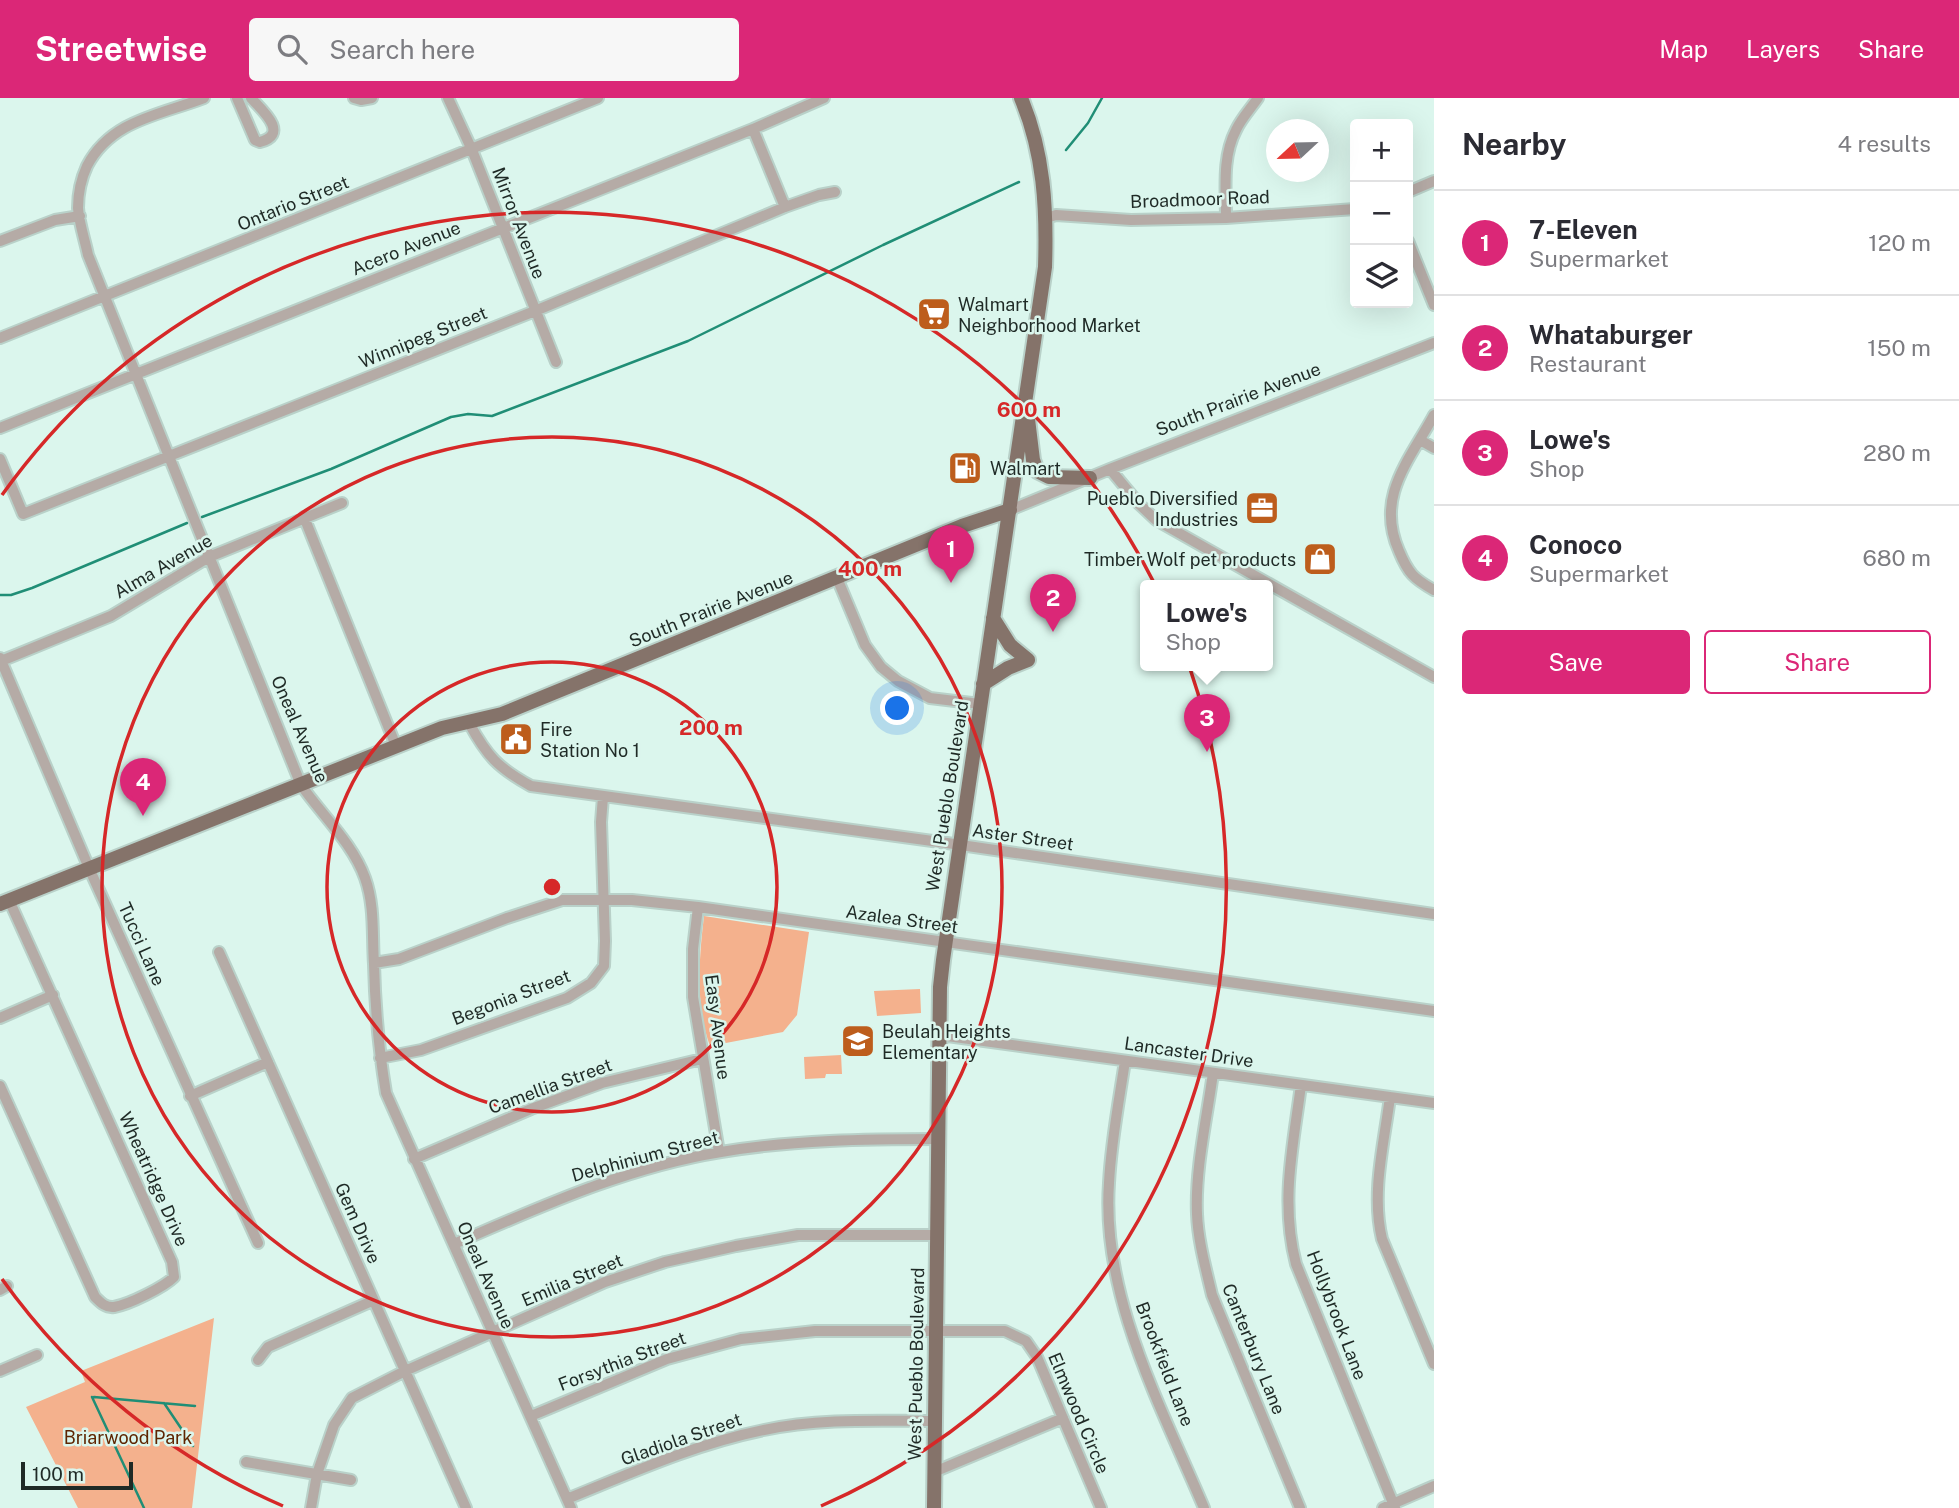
<!DOCTYPE html>
<meta charset="utf-8">
<style>
body{margin:0;font-family:"Public Sans",sans-serif;background:#f7f7f7;color:#2b2b33}
.controls{position:absolute;right:21px;top:21px;display:grid;overflow:hidden;border-radius:7px;box-shadow:0 7px 28px #0002}
.controls button{width:63px;height:63px;display:grid;place-items:center;padding:0;border:0;border-bottom:2px solid #e1e1e2;background:#fff;color:#2b2b33;font:35px sans-serif}
.compass{position:absolute;left:1266px;top:21px;width:63px;height:63px;border-radius:50%;background:#fff;box-shadow:0 7px 28px #0002;rotate:248deg}
.scale{position:absolute;left:21px;bottom:18px;width:112px;box-sizing:border-box;padding-left:7px;border:4px solid #1f2a26;border-top:0;font-size:19px;line-height:24px;white-space:nowrap;color:#1f2a26;-webkit-text-stroke:5px #dbf6ed;paint-order:stroke}
.you{position:absolute;left:898px;top:611px;width:24px;height:24px;margin:-18px;border:5px solid #fff;border-radius:50%;background:#1a73e8;box-shadow:0 0 0 10px #1a73e833}
.badge{display:grid;place-items:center;width:46px;height:46px;border-radius:50%;background:#db2777;color:#fff;font-size:23px;font-weight:700}
.pin{position:absolute;translate:-50% -58px;filter:drop-shadow(0 2px 4px #0008)}
.pin::after{content:'';position:absolute;top:37px;width:24px;height:21px;background:inherit;clip-path:polygon(0 0,100% 0,50% 100%)}
.popup{position:absolute;left:1140px;top:482px;width:133px;height:91px;box-sizing:border-box;display:grid;place-content:center;border-radius:7px;background:#fff;filter:drop-shadow(0 2px 5px #0005);font-size:23px;white-space:nowrap;color:#7c7c81}
.popup b{font-size:26px;color:#2b2b33}
.popup::after{content:'';position:absolute;left:50%;top:100%;margin-left:-14px;border:14px solid transparent;border-top-color:#fff}
.list{margin:0;padding:0;list-style:none}
h2{display:flex;justify-content:space-between;align-items:center;height:91px;margin:0;padding:0 28px;font-size:30px}
h2 small{font-size:23px;font-weight:400;color:#7c7c81}
.list li{display:grid;grid-template-columns:46px 1fr auto;gap:21px;align-items:center;box-sizing:border-box;height:105px;padding:0 28px;border-top:2px solid #e1e1e2}
.list b{display:block;font-size:26px;white-space:nowrap}
.list p{margin:0;font-size:23px;white-space:nowrap;color:#7c7c81}
.list em{font-size:23px;font-style:normal;color:#7c7c81}
.actions{display:flex;gap:14px;padding:21px 28px}
.actions a{flex:1;padding:16px 0;border:2px solid #db2777;border-radius:7px;text-align:center;font-size:24px;color:#db2777}
.actions .main{background:#db2777;color:#fff}
.icon{flex:none;width:38px;height:38px;fill:none;stroke:currentColor;stroke-width:2;stroke-linecap:round;stroke-linejoin:round}
.map{position:relative;flex:none;width:1434px;height:1410px;overflow:hidden}
header{display:flex;align-items:center;gap:42px;box-sizing:border-box;height:98px;padding:0 35px;background:#db2777;color:#fff}
header strong{font-size:33px}
nav{display:flex;gap:38px;margin-inline-start:auto;font-size:24px}
.search{width:490px;height:63px;background:#f7f7f7;display:flex;align-items:center;gap:18px;box-sizing:border-box;padding:0 24px;border-radius:7px;color:#7c7c81;font-size:26px}
main{display:flex}
aside{flex:1;background:#fff}
.map>svg:first-child{display:block}
.green{fill:#f4b18d}
.lines{fill:none;stroke-linecap:round;stroke-linejoin:round}
.stream{stroke:#208e76;stroke-width:2.5}
.minor-casing{stroke:#b9d1c9;stroke-width:14}
.major-casing{stroke:#b9d1c9;stroke-width:18}
.minor{stroke:#b5aba6;stroke-width:10}
.major{stroke:#85736a;stroke-width:14}
.ring{fill:none;stroke:#d62828;stroke-width:3.5}
.labels{text-anchor:middle;dominant-baseline:central;stroke-width:5;stroke-linejoin:round;paint-order:stroke}
.street-label{font-size:18px;fill:#1f2a26;stroke:#dbf6ed}
.poi-label{font-size:18px;fill:#1f2a26;stroke:#dbf6ed;text-anchor:start}
.park-label{font-size:18px;fill:#5e2500;stroke:#dbf6ed}
.centre{fill:#d62828;stroke:#dbf6ed;stroke-width:3.5}
.ring-label{font-size:21px;text-anchor:middle;font-weight:bold;fill:#d62828;stroke:#dbf6ed;stroke-width:5;stroke-linejoin:round;paint-order:stroke}
</style>
<header>
<strong>Streetwise</strong>
<div class="search"><svg class="icon" aria-label="search" viewBox="0 0 24 24"><circle cx="10" cy="10" r="6"/><path d="M15 15l6 6"/></svg>Search here</div>
<nav><a>Map</a><a>Layers</a><a>Share</a></nav>
</header>
<main>
<div class="map">
<svg width="1434" height="1410" viewBox="0 0 1434 1410">
<rect width="100%" height="100%" fill="#dbf6ed"/>
<path class="green" d="M704,818L809,834L797,917L783,934L710,948C695,907 699,860 704,818Z
M920,891L921,915L877,918L874,893Z
M841,957L842,976H826L825,980L805,981L804,959Z
M214,1220L192,1410H78L26,1309L85,1284L81,1273Z"/>
<g class="lines">
<path class="stream" d="M1066,52L1088,25L1102,0
M202,419L331,371L451,319L468,316L492,318L688,243L883,147L1019,84
M0,497H11L32,490L187,425
M92,1299L144,1410
M94,1299L195,1308
M164,1305L193,1348"/>
<g class="minor-casing">
<path id="minor" d="M204,0C160,17 111,22 87,68C81,81 78,95 78,110C79,125 85,142 88,157L301,687C322,717 353,746 365,780C375,808 372,837 374,866C375,909 379,953 386,995L571,1410
M237,0L255,42L260,44C290,36 262,12 251,0
M354,0L361,2L372,0
M448,0L472,52L556,264
M753,31L785,109
M1408,94L1434,83
M1046,120L1056,117L1131,122L1226,120L1355,111
M1226,120C1226,91 1222,59 1236,32C1241,21 1251,10 1258,0
M0,143L55,122L80,118
M1408,143L1434,207
M0,240L598,0
M1434,317C1409,363 1375,399 1399,453C1408,475 1414,481 1434,492
M0,330L753,31L824,0
M1420,342L1434,350
M0,361L23,416L535,213L785,109L819,97L835,94
M1110,371L1139,406L1156,422L1434,579
M1010,412L1110,371L1434,245
M304,419L396,648
M837,480L865,547L881,569L898,583L930,600L980,606
M0,560L89,770L258,1145
M1,563L111,518L209,459L342,405
M469,625C487,658 498,670 531,688L947,745L1434,816
M698,809L693,851V899L719,1054
M219,854L466,1410
M374,865L399,861L507,820L562,802H632L698,809L1434,913
M0,920L53,897
M940,937L1434,1005
M380,960L421,952L567,900L591,885L604,868L605,843L601,724L603,699
M1125,963C1119,1003 1111,1044 1109,1085C1101,1198 1161,1308 1204,1410
M1213,975C1207,1020 1195,1071 1197,1116C1198,1143 1206,1171 1212,1197L1300,1410
M1301,987C1293,1049 1280,1104 1296,1166L1395,1410
M0,988L95,1199C101,1205 106,1210 114,1209C130,1206 164,1189 174,1179L172,1164L9,802
M190,998L268,964
M1390,999C1384,1046 1371,1095 1382,1141L1434,1266
M414,1061L531,1011L602,985L702,961
M454,1146C540,1109 627,1069 721,1054C793,1042 866,1041 939,1041
M0,1192L7,1188
M258,1262L268,1249L372,1203
M0,1273L37,1257
M531,1318L667,1261L741,1241L815,1233H1005L1026,1243L1037,1259L1101,1410
M246,1364L351,1382
M934,1374L1063,1320
M567,1401C631,1375 695,1346 764,1332C819,1320 879,1323 935,1323
M311,1410L317,1376L334,1327L352,1300L405,1273L605,1184L665,1164L736,1148L798,1137H937
M1383,1410L1434,1388"/>
</g>
<g class="major-casing">
<path id="major" d="M1028,321L1033,362L1037,373L1049,379L1090,380
M993,520L1010,547L1028,562
M983,586L1008,570L1028,562
M0,806L442,630L502,616L962,428L1010,412
M934,1410L940,889L943,862L1045,169C1047,110 1044,55 1021,0"/>
</g>
<use href="#minor" class="minor"/>
<use href="#major" class="major"/>
</g>
<g class="ring">
<circle cx="552" cy="789" r="225"/>
<circle cx="552" cy="789" r="450"/>
<path d="M283 1408A675 675 0 0 1 2 1181M2 397A675 675 0 1 1 821 1408"/>
</g>
<defs>
<g id="supermarket-square" transform="scale(1.75)"><rect x="-9" y="-9" width="18" height="18" rx="4" fill="#bd5d1c" stroke="#dbf6ed"/><path d="M-6-5.5h2.5l.6 2H6L4.5 2H-2.5L-4.4-4H-6ZM-1.5 3.2a1.3 1.3 0 1 0 .1 0ZM3 3.2a1.3 1.3 0 1 0 .1 0Z" fill="#fff"/></g>
<g id="fuel-square" transform="scale(1.75)"><rect x="-9" y="-9" width="18" height="18" rx="4" fill="#bd5d1c" stroke="#dbf6ed"/><path d="M-5.5-6h7V0h2V4h1.3V-2.5L3-4.5l.8-.8L6-3V5H2.5V1h-1V6h-7ZM-4.2-4.7v3.2H.2V-4.7Z" fill="#fff"/></g>
<g id="office-square" transform="scale(1.75)"><rect x="-9" y="-9" width="18" height="18" rx="4" fill="#bd5d1c" stroke="#dbf6ed"/><path d="M-6-3h4V-5.5h4V-3h4V5H-6ZM-1-4.5V-3h2v-1.5ZM-6 0V1H6V0Z" fill="#fff"/></g>
<g id="shop-square" transform="scale(1.75)"><rect x="-9" y="-9" width="18" height="18" rx="4" fill="#bd5d1c" stroke="#dbf6ed"/><path d="M-5-2.5h2.3a2.7 3.5 0 0 1 5.4 0H5L5.5 6h-11ZM-1.5-2.5h3a1.5 2.3 0 0 0-3 0Z" fill="#fff"/></g>
<g id="civic-square" transform="scale(1.75)"><rect x="-9" y="-9" width="18" height="18" rx="4" fill="#bd5d1c" stroke="#dbf6ed"/><path d="M-.6-6.5H3V-4.5H.6V-3L4-1V1h2V6H-6V1h2V-1L-.6-3ZM-1.2 2.5V6h2.4V2.5Z" fill="#fff"/></g>
<g id="school-square" transform="scale(1.75)"><rect x="-9" y="-9" width="18" height="18" rx="4" fill="#bd5d1c" stroke="#dbf6ed"/><path d="M0-5L7-2L0 1L-7-2ZM-4 1L0 2.5L4 1V4Q0 6-4 4Z" fill="#fff"/></g>
</defs>
<g fill-rule="evenodd">
<use href="#supermarket-square" x="934" y="216"/>
<use href="#fuel-square" x="965" y="370"/>
<use href="#office-square" x="1262" y="410"/>
<use href="#shop-square" x="1320" y="461"/>
<use href="#civic-square" x="516" y="641"/>
<use href="#school-square" x="858" y="943"/>
</g>
<g class="labels">
<g class="street-label">
<text transform="translate(1200 101) rotate(-2)">Broadmoor Road</text>
<text transform="translate(293 105) rotate(-22)">Ontario Street</text>
<text transform="translate(519 125) rotate(69)">Mirror Avenue</text>
<text transform="translate(406 150) rotate(-22)">Acero Avenue</text>
<text transform="translate(423 239) rotate(-22)">Winnipeg Street</text>
<text transform="translate(1238 301) rotate(-21)">South Prairie Avenue</text>
<text transform="translate(163 468) rotate(-30)">Alma Avenue</text>
<text transform="translate(711 511) rotate(-22)">South Prairie Avenue</text>
<text transform="translate(300 631) rotate(66)">Oneal Avenue</text>
<text transform="translate(947 698) rotate(-81)">West Pueblo Boulevard</text>
<text transform="translate(1023 739) rotate(8)">Aster Street</text>
<text transform="translate(902 821) rotate(8)">Azalea Street</text>
<text transform="translate(142 846) rotate(66)">Tucci Lane</text>
<text transform="translate(511 899) rotate(-21)">Begonia Street</text>
<text transform="translate(718 929) rotate(83)">Easy Avenue</text>
<text transform="translate(1189 954) rotate(8)">Lancaster Drive</text>
<text transform="translate(550 988) rotate(-20)">Camellia Street</text>
<text transform="translate(645 1058) rotate(-15)">Delphinium Street</text>
<text transform="translate(154 1081) rotate(66)">Wheatridge Drive</text>
<text transform="translate(358 1125) rotate(66)">Gem Drive</text>
<text transform="translate(486 1177) rotate(66)">Oneal Avenue</text>
<text transform="translate(572 1182) rotate(-23)">Emilia Street</text>
<text transform="translate(1337 1217) rotate(69)">Hollybrook Lane</text>
<text transform="translate(1254 1251) rotate(68)">Canterbury Lane</text>
<text transform="translate(622 1263) rotate(-21)">Forsythia Street</text>
<text transform="translate(916 1266) rotate(-89)">West Pueblo Boulevard</text>
<text transform="translate(1165 1266) rotate(69)">Brookfield Lane</text>
<text transform="translate(1079 1315) rotate(67)">Elmwood Circle</text>
<text transform="translate(681 1341) rotate(-19)">Gladiola Street</text>
</g>
<g class="poi-label">
<text x="958" y="206">Walmart<tspan x="958" dy="21">Neighborhood Market</tspan></text>
<text x="990" y="370">Walmart</text>
<text x="1238" y="400" text-anchor="end">Pueblo Diversified<tspan x="1238" dy="21">Industries</tspan></text>
<text x="1296" y="461" text-anchor="end">Timber Wolf pet products</text>
<text x="540" y="631">Fire<tspan x="540" dy="21">Station No 1</tspan></text>
<text x="882" y="933">Beulah Heights<tspan x="882" dy="21">Elementary</tspan></text>
</g>
<g class="park-label">
<text x="128" y="1339">Briarwood Park</text>
</g>
</g>
<circle cx="552" cy="789" r="10" class="centre"/>
<g class="ring-label">
<text x="1029" y="319">600 m</text>
<text x="870" y="478">400 m</text>
<text x="711" y="637">200 m</text>
</g>
</svg>
<div class="controls">
<button>+</button>
<button>−</button>
<button><svg class="icon" aria-label="layers" viewBox="0 0 24 24"><path d="M12 4l9 5-9 5-9-5zM3 14l9 5 9-5"/></svg></button>
</div>
<svg class="compass" viewBox="-18 -18 36 36"><path d="M0-13l5 13h-10z" fill="#e53935"/><path d="M0 13l5-13h-10z" fill="#7c7c81"/></svg>
<div class="scale">100 m</div>
<div class="you"></div>
<div class="pin badge" style="left:951px;top:485px">1</div>
<div class="pin badge" style="left:1053px;top:534px">2</div>
<div class="pin badge" style="left:1207px;top:654px">3</div>
<div class="popup"><b>Lowe's</b>Shop</div>
<div class="pin badge" style="left:143px;top:718px">4</div>
</div>
<aside>
<h2>Nearby<small>4 results</small></h2>
<ul class="list">
<li><span class="badge">1</span><div><b>7-Eleven</b><p>Supermarket</p></div><em>120 m</em></li>
<li><span class="badge">2</span><div><b>Whataburger</b><p>Restaurant</p></div><em>150 m</em></li>
<li><span class="badge">3</span><div><b>Lowe's</b><p>Shop</p></div><em>280 m</em></li>
<li><span class="badge">4</span><div><b>Conoco</b><p>Supermarket</p></div><em>680 m</em></li>
</ul>
<div class="actions"><a class="main">Save</a><a>Share</a></div>
</aside>
</main>
